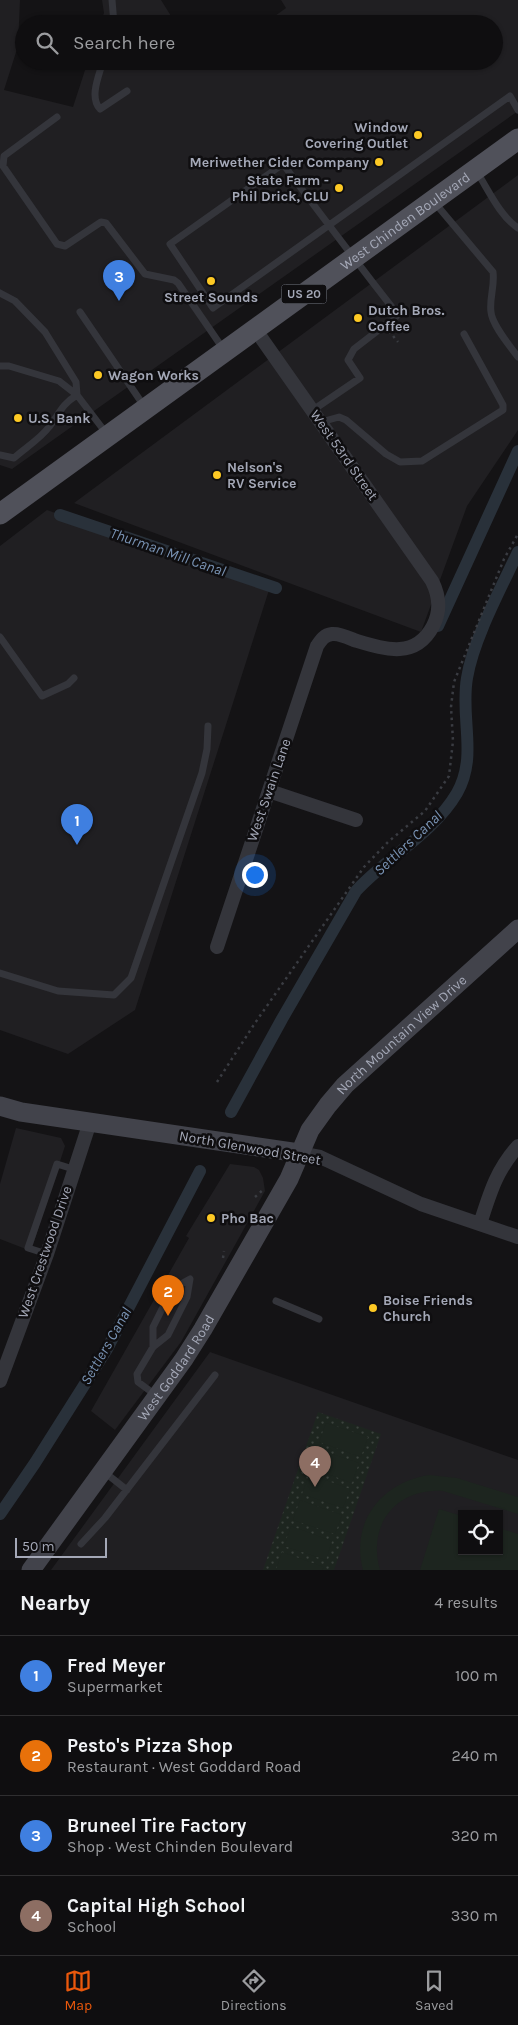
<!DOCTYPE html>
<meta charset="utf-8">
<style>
body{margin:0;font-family:Karla,sans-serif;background:#1d1c1e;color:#f1f3f6}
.controls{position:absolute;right:15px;bottom:15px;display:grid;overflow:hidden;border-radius:0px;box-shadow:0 1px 4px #0004}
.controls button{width:45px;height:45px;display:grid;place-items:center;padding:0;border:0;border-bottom:1px solid #2f2e30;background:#0f0e10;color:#f1f3f6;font:25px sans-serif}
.scale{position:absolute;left:15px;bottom:12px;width:92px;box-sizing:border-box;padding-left:5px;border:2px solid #a4a8b7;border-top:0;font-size:14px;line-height:18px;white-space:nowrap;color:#a4a8b7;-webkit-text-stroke:4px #0f0e10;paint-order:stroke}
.you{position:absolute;left:254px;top:874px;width:18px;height:18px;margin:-12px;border:4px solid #fff;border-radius:50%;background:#1a73e8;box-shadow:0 0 0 8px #1a73e833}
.badge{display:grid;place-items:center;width:32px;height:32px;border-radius:50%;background:#ea580c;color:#fff;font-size:16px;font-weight:700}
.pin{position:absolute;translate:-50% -41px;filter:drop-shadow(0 1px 2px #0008)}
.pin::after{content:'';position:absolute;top:26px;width:18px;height:15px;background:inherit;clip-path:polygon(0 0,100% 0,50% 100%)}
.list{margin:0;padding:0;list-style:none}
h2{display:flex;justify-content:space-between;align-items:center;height:65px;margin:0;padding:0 20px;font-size:21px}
h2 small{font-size:16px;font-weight:400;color:#9b9c9f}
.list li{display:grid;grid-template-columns:32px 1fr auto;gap:15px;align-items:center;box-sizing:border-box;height:80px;padding:0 20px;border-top:1px solid #2f2e30}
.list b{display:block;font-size:19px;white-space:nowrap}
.list p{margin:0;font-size:16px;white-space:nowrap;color:#9b9c9f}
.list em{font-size:16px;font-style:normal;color:#9b9c9f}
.icon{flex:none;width:28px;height:28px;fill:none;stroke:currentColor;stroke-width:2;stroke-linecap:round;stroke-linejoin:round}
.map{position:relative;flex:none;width:518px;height:1570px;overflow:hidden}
.search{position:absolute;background:#0f0e10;box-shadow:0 1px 4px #0004;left:15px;right:15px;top:15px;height:55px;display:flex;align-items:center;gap:12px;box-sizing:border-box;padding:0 18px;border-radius:28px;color:#9b9c9f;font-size:19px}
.sheet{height:385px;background:#0f0e10}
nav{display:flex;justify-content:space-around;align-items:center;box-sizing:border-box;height:70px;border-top:1px solid #2f2e30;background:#0f0e10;font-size:14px;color:#9b9c9f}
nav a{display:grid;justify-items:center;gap:2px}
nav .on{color:#ea580c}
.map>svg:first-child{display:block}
.built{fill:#201f22;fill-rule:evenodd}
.grass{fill:url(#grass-dots)}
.pitch{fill:#1d251f}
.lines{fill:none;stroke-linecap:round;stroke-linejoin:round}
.canal{stroke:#29313a;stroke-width:12}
.path{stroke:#3a3c42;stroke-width:2.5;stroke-dasharray:2.5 4;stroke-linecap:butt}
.lane{stroke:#34353b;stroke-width:7}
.street{stroke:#34353b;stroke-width:14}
.secondary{stroke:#42434b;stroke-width:19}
.primary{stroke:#50515a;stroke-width:21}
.poi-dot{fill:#fdc924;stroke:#0f0e10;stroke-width:2}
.labels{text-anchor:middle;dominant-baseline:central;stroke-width:5;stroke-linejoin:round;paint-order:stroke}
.shield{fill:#0f0e10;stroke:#777a85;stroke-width:1}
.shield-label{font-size:12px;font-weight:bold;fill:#a4a8b7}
.poi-label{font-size:14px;font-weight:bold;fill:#a4a8b7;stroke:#0f0e10;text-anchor:start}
.street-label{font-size:14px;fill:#a4a8b7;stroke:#0f0e10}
.water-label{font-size:15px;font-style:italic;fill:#7993b4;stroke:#0f0e10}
</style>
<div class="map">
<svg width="518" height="1570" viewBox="0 0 518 1570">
<defs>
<pattern id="grass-dots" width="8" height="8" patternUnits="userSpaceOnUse" patternTransform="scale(1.25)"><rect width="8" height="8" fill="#1d251f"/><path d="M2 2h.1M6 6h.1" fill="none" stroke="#3b423d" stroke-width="1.8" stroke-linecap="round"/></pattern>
</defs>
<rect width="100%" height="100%" fill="#141315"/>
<path class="built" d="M0,0H20L18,46L4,90L73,107L88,61H200L204,68L214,61H494V24H264L286,8L281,0H518V111L12,469L0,465Z
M102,0H161L176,24H100L104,13Z
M518,175V430L467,506L421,632L74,503Z
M47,510L269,590L135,1010L68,1054L0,1030V546Z
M16,1128L61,1138L65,1146L31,1251L0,1239V1184Z
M230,1164L254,1167L259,1170L263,1178L265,1191L181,1342L115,1430L91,1411L189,1238L186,1236Z
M210,1352L518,1460V1570H51ZM462,1514H499V1551H462Z"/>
<path class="grass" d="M318,1412L381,1434L334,1570H263Z"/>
<path class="pitch" d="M326,1423L368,1437L361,1457L319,1442Z
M317,1449L359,1463L352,1483L311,1468Z
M309,1474L350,1489L343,1508L302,1494Z
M429,1475L457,1478L518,1497V1514L443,1491C396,1488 367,1525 380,1570H363C350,1522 382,1482 429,1475Z
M300,1500L342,1515L335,1534L293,1520Z
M439,1509L462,1516V1551H499V1528L518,1534V1570H420Z
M291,1526L332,1541L326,1560L284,1546Z
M282,1552L324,1567L322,1570H276Z"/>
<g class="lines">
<path class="canal" d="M60,515L276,588
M438,626L518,451
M231,1112L282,1019L356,891C387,857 433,834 457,793C478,756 460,718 467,678C473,640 501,588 518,552
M0,1514L35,1463L107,1349L200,1171"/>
<path class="path" d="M389,331L398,342
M217,1082L255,1023L364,867L388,842L425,811L449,776L453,741L451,707L454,682L504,559L518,534
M255,1197L264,1189
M223,1258L224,1251"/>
<path class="lane" d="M112,0L114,24
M103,61C99,76 89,97 100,109L127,91
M57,117L4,156L3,166L57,244L65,246L101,222L106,223L145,274L174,280L178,283L224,350
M477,172C489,191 500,216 518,228
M435,203L493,272C495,286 489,299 491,312C492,325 510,346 518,357
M0,293L15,301L45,332L76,382L77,395
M80,312L144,406
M0,366H9L59,381L77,395
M313,410L360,378L348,360L354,349L398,315C359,265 321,215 283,164L170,244L213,308L510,96L518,110
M321,422L339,417L346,420L386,454L400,462L422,461L503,410V405L464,334
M0,455L14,458C25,448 40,439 49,427C60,413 61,405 77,395L106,433
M0,637L42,696L68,684L74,678
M0,973L58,991L114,995L131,978L202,773L207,749L208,726
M47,1254L28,1248L57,1164L73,1169
M276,1301L319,1319
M153,1347V1327L172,1289L190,1279L187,1297L168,1335L153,1347L137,1374L138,1382L157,1396
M103,1471L127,1490
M81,1544L105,1518L215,1375"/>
<path class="street" d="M269,791L356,820
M217,947L317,646C321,640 324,635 332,634C339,633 347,637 354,640C384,649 415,660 433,626C441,611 439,595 432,581L255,329
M299,1153L320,1157L421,1204L518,1237
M480,1224C490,1193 496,1171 518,1146
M0,1381L47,1254L90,1122"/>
<g class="secondary">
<path d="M0,1106L21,1112L299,1153"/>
<path id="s1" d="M31,1570L184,1359L203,1329L289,1179L310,1130L328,1105L345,1085L518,929"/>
</g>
<path class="primary" id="s2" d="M0,514L518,139"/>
</g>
<g class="poi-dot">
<circle cx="418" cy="135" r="5"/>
<circle cx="379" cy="162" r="5"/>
<circle cx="339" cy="188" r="5"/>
<circle cx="211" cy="281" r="5"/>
<circle cx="358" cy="318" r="5"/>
<circle cx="98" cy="375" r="5"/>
<circle cx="18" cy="418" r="5"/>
<circle cx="217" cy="475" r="5"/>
<circle cx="211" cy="1218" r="5"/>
<circle cx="373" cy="1308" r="5"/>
</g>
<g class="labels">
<rect class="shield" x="281.5" y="284.5" width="45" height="19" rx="4"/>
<g class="shield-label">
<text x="304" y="294">US 20</text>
</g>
<g class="poi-label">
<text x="408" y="127" text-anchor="end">Window<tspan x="408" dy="16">Covering Outlet</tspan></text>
<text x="369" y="162" text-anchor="end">Meriwether Cider Company</text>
<text x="329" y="180" text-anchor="end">State Farm -<tspan x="329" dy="16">Phil Drick, CLU</tspan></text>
<text x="211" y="297" text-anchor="middle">Street Sounds</text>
<text x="368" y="310">Dutch Bros.<tspan x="368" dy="16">Coffee</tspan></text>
<text x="108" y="375">Wagon Works</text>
<text x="28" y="418">U.S. Bank</text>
<text x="227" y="467">Nelson's<tspan x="227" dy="16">RV Service</tspan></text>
<text x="221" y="1218">Pho Bac</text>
<text x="383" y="1300">Boise Friends<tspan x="383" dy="16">Church</tspan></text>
</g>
<g class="street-label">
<text stroke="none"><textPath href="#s2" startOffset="500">West Chinden Boulevard</textPath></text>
<text transform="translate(344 455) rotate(55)">West 53rd Street</text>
<text transform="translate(269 790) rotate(-71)">West Swain Lane</text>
<text stroke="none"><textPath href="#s1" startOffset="655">North Mountain View Drive</textPath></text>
<text transform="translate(250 1148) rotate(10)">North Glenwood Street</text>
<text transform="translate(45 1252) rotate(-71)">West Crestwood Drive</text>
<text stroke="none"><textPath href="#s1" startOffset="249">West Goddard Road</textPath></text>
</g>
<g class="water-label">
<text transform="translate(168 552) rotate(19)">Thurman Mill Canal</text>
<text transform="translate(408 843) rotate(-43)">Settlers Canal</text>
<text transform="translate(106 1346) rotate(-60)">Settlers Canal</text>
</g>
</g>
</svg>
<div class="controls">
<button><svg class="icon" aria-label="locate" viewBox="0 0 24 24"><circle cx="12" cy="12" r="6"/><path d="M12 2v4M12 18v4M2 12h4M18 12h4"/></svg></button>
</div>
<div class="scale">50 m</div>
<div class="you"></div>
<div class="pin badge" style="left:77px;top:845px;background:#3f7fe0">1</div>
<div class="pin badge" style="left:168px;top:1316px;background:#e8710a">2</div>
<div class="pin badge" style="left:119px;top:301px;background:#3f7fe0">3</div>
<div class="pin badge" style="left:315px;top:1487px;background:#8d6e63">4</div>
<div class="search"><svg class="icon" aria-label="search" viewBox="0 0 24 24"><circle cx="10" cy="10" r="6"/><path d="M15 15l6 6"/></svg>Search here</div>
</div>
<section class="sheet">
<h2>Nearby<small>4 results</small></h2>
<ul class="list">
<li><span class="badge" style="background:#3f7fe0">1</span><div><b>Fred Meyer</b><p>Supermarket</p></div><em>100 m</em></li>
<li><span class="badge" style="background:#e8710a">2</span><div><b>Pesto's Pizza Shop</b><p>Restaurant · West Goddard Road</p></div><em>240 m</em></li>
<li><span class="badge" style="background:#3f7fe0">3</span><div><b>Bruneel Tire Factory</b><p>Shop · West Chinden Boulevard</p></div><em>320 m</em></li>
<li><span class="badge" style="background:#8d6e63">4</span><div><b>Capital High School</b><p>School</p></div><em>330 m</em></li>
</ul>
</section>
<nav>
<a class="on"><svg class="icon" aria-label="map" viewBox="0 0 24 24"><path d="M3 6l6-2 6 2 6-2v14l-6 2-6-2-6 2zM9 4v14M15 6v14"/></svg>Map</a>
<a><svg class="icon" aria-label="directions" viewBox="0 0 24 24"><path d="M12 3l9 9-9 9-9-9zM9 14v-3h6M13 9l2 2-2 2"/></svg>Directions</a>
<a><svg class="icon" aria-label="saved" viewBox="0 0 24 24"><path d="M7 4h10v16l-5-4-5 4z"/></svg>Saved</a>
</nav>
